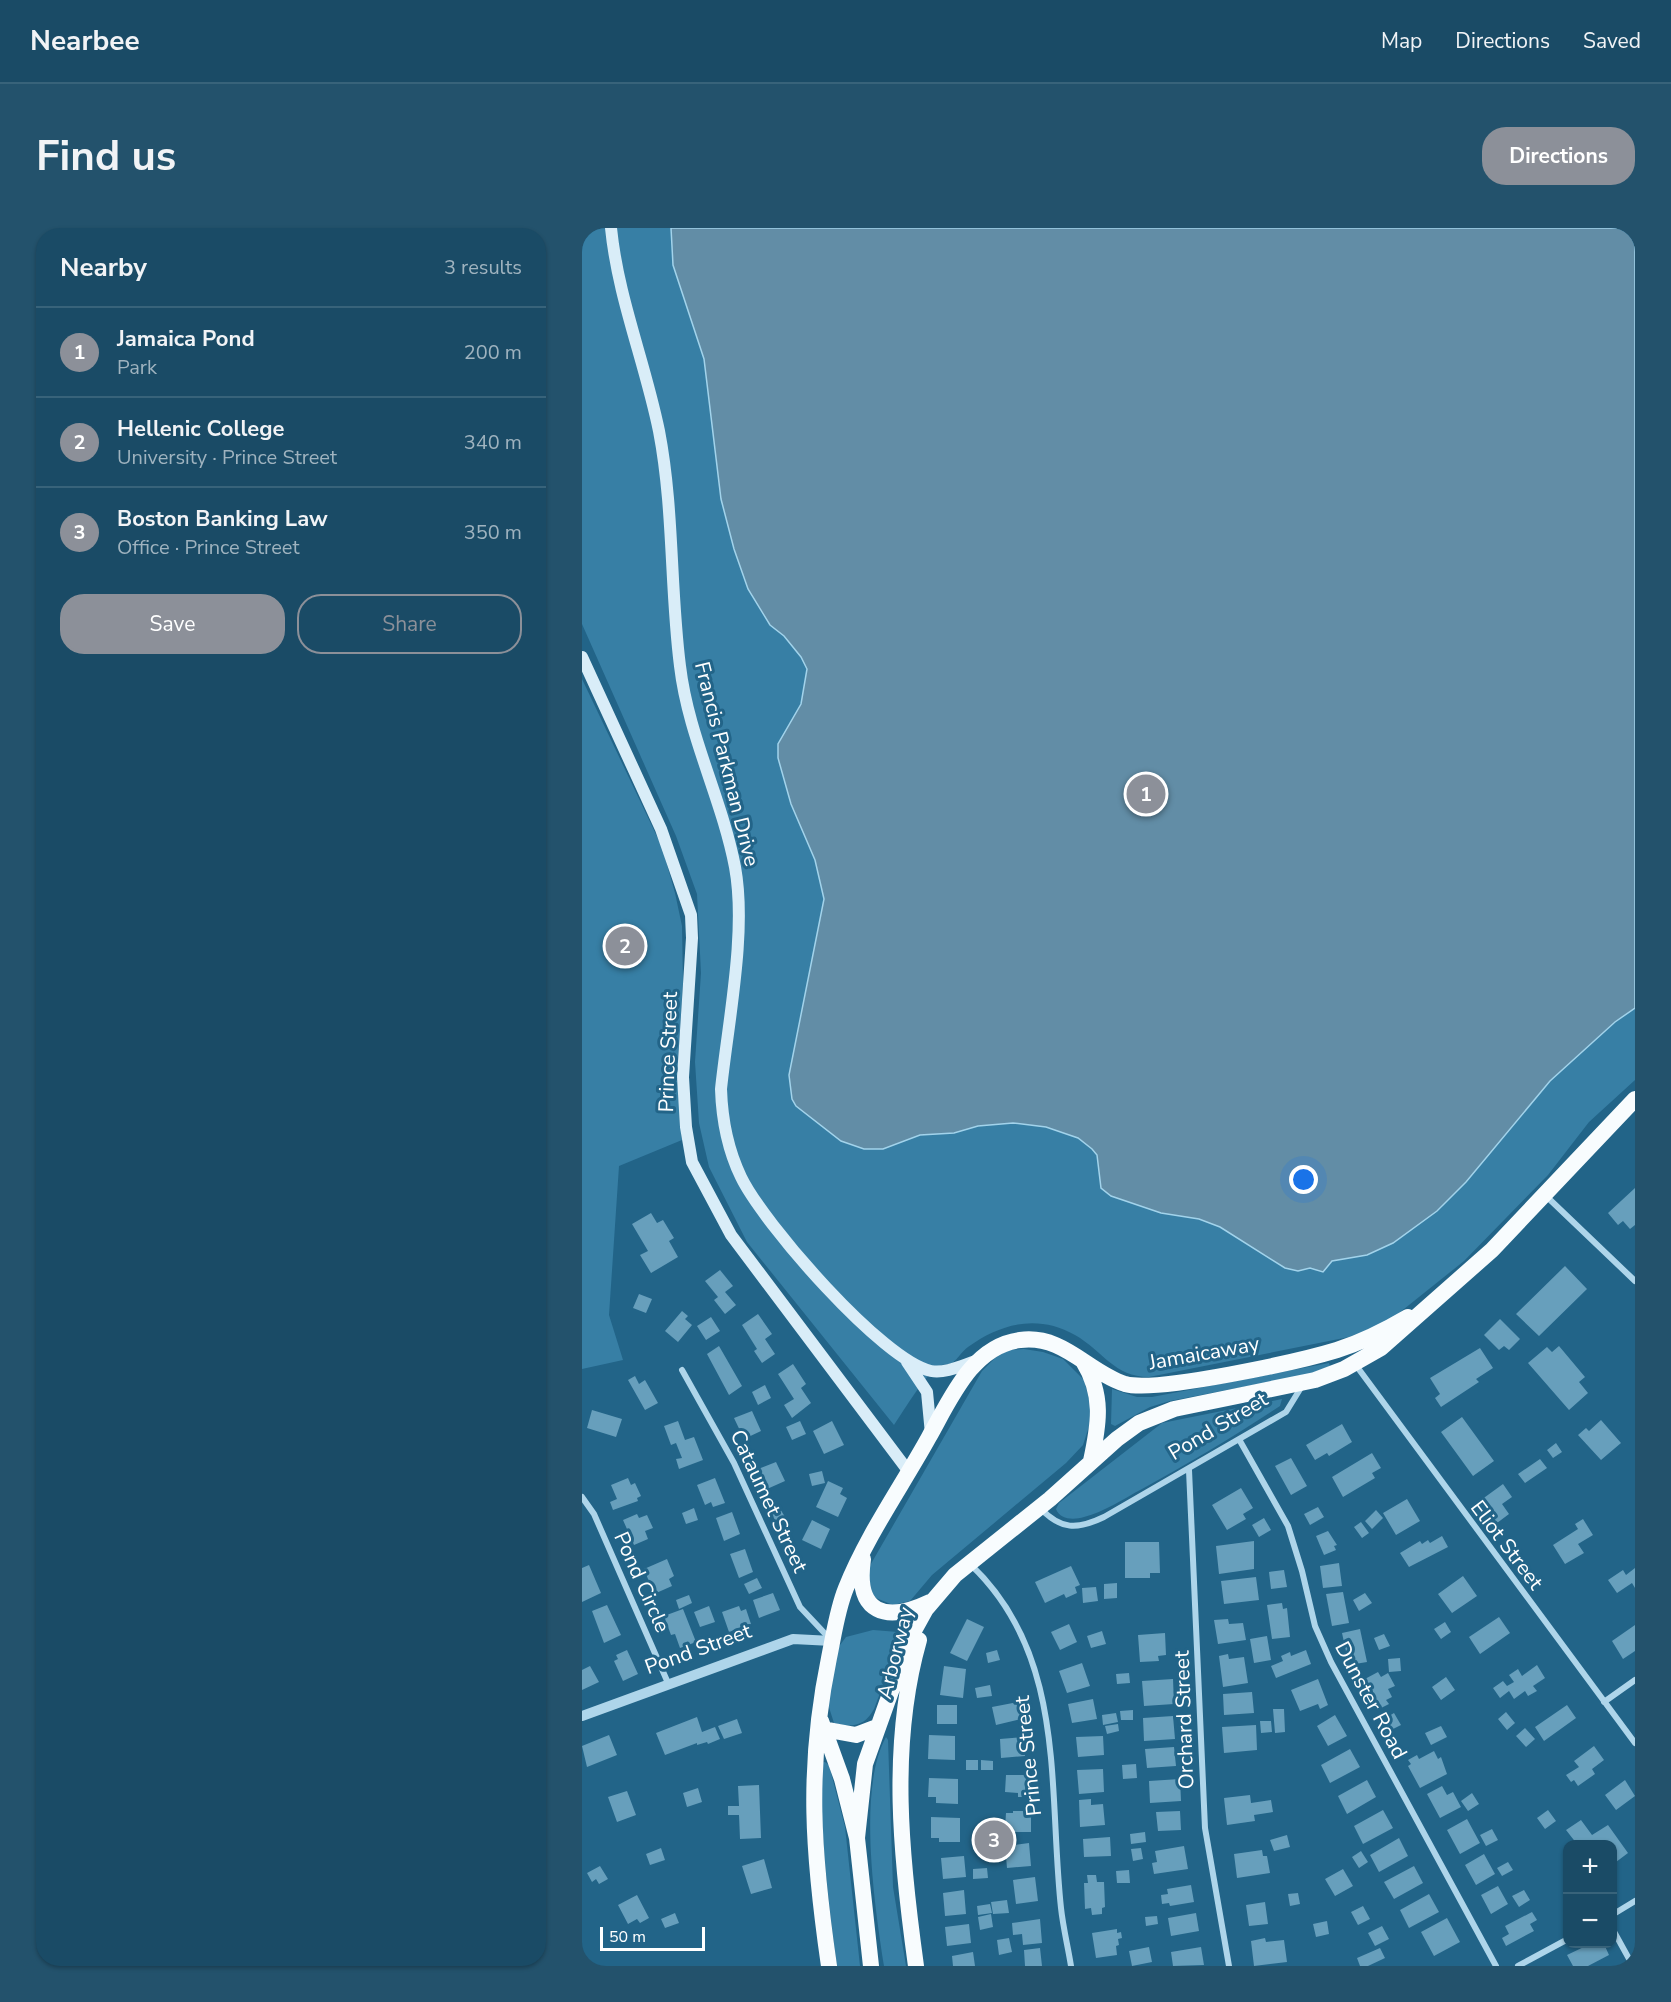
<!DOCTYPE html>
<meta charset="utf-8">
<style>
body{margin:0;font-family:"Nunito Sans",sans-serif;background:#23526c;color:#f1f3f6}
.controls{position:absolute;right:18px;bottom:18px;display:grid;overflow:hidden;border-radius:12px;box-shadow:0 2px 4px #0004}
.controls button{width:54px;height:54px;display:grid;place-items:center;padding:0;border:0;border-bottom:2px solid #38637a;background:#1a4b66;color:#f1f3f6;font:30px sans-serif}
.scale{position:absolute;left:18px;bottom:15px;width:105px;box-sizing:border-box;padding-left:6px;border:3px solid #fff;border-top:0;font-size:16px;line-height:21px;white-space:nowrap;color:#fff;-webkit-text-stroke:4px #226488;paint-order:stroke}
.you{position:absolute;left:722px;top:952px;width:21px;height:21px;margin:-15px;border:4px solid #fff;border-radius:50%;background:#1a73e8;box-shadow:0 0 0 9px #1a73e833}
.badge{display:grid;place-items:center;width:39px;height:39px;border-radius:50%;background:#8c9099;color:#fff;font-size:20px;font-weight:700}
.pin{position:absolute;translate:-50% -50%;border:3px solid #fff;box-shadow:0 2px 6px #0006}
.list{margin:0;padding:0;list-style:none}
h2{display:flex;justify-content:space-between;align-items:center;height:78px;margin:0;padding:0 24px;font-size:26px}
h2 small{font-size:20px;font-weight:400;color:#9fb3bf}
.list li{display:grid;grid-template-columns:39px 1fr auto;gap:18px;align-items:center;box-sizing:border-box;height:90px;padding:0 24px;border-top:2px solid #38637a}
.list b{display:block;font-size:22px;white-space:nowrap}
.list p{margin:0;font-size:20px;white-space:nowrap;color:#9fb3bf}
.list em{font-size:20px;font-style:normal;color:#9fb3bf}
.actions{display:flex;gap:12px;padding:18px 24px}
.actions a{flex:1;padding:14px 0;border:2px solid #8c9099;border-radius:24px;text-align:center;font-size:21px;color:#8c9099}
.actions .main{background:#8c9099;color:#fff}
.map{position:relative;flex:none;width:1053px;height:1738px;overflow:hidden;border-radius:24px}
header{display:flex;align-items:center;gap:36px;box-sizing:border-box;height:84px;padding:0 30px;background:#1a4b66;border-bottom:2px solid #38637a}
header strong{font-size:28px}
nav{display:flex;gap:33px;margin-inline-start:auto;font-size:21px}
.intro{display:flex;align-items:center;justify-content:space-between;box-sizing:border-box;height:144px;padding:0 36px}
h1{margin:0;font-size:42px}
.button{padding:15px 27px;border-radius:24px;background:#8c9099;color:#fff;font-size:21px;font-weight:700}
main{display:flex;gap:36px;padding:0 36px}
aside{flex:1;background:#1a4b66;border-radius:24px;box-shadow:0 2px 4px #0004}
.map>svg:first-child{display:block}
.green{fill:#377fa5}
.water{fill:#628da6;stroke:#a2d3eb;stroke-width:1.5}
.building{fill:#679fbc}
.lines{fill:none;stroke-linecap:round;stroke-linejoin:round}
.minor{stroke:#aed5ea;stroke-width:6}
.tertiary{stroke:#aed5ea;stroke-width:10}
.secondary{stroke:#d9edf8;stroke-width:12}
.trunk{stroke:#f8fcfe;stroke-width:16}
.labels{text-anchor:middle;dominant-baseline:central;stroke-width:6;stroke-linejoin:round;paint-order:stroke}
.street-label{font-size:21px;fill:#fff;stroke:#226488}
</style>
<header>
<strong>Nearbee</strong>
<nav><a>Map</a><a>Directions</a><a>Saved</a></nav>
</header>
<div class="intro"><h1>Find us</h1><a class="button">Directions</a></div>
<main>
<aside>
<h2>Nearby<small>3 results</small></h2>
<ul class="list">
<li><span class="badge">1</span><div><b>Jamaica Pond</b><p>Park</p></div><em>200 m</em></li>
<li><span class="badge">2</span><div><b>Hellenic College</b><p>University · Prince Street</p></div><em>340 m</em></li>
<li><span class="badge">3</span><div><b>Boston Banking Law</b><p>Office · Prince Street</p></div><em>350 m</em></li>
</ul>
<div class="actions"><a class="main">Save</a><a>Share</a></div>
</aside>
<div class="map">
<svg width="1053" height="1738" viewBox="0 0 1053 1738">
<rect width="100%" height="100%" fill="#226488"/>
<path class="green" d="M0,0H1053V852L1007,894L966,947L882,1033L807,1093L767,1109L567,1149C532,1149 521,1123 493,1107C456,1086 419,1095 386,1119C380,1123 376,1131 370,1135C366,1137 360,1136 357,1138C341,1149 323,1181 312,1197L165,1014L127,939L117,895L113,834L119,745L115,666L94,608L0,396Z
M0,451L80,619L93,665L100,698L101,755L95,848L100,912L37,938L27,1087L41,1132L0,1141Z
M442,1121L461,1124L481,1131L502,1152L511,1186L501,1217L484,1235L350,1347L328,1373L311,1377L294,1370L289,1364L286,1341L400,1143L413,1130L426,1122Z
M747,1135L748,1138L728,1146L588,1173L568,1179L533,1198L529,1196L530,1161L555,1169H570Z
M700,1171L698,1178C653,1208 607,1235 560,1261C541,1271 522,1284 502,1289C492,1292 478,1292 474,1281L477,1275L580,1195Z
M291,1402L316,1404L320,1407L292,1481C283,1498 270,1500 252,1495L244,1470L255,1421L264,1409Z
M304,1509L306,1512L311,1659L324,1738H302C293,1680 275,1561 304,1509Z
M243,1534L247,1537L263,1599L278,1738H255C246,1671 238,1603 239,1535Z"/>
<path class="water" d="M89,0H1053V780L1033,794L968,853L884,954L855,983L811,1015L785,1027L750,1033L741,1044L728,1040L716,1043L703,1040L638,999L617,991L579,985L529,968L519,960L515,927L510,921L496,910L464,899L431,895L396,898L372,905L338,907L301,921H282L259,913L214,878L210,871L207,847L242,671L233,632L209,576L196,530V516L219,476L225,441L219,429L202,408L188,397L166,361L152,321L139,271L122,131L91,37Z"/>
<path class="building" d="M1053,960V997L1048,1001L1041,993L1036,997L1026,985Z
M69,985L75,995L81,992L92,1010L87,1013L96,1029L69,1045L58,1027L66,1023L50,996Z
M983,1038L1005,1061L957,1108L934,1086Z
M138,1042L151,1058L143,1064L154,1077L143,1086L132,1072L136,1069L123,1053Z
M57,1066L70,1071L64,1085L51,1080Z
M100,1083L106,1088L103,1091L110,1097L96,1114L83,1103Z
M176,1086L190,1106L183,1111L193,1126L180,1135L172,1123L175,1121L160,1097Z
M129,1089L138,1103L124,1112L115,1098Z
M918,1091L938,1111L927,1122L922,1118L917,1122L902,1107Z
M137,1118L160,1158L147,1167L125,1126Z
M977,1118L1003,1149L997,1154L1006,1165L987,1182L946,1135L965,1119L970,1124Z
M898,1120L911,1140L894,1151L897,1154L859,1179L853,1170L858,1166L848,1150Z
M211,1136L224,1156L219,1160L229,1175L210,1190L202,1177L212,1171L196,1146Z
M53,1148L57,1156L63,1152L76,1175L63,1182L46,1152Z
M183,1157L189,1170L176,1177L170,1164Z
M10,1182L40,1191L34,1209L5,1200Z
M170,1183L179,1203L162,1211L152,1190Z
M880,1189L912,1233L891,1248L859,1204Z
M1019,1192L1039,1215L1019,1232L996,1207L1004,1200L1007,1203Z
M96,1193L103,1212L112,1209L121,1232L97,1241L94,1231L100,1230L94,1215L89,1217L82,1198Z
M218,1193L224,1206L210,1212L204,1199Z
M250,1193L262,1217L242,1226L231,1203Z
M760,1196L770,1214L747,1228L745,1225L733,1232L724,1217Z
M974,1215L980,1224L971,1230L965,1222Z
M790,1225L799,1240L790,1245L793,1250L761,1269L750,1249Z
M709,1230L725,1258L709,1267L693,1238Z
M958,1231L965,1240L943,1255L936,1246Z
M194,1234L203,1253L185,1261L176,1241Z
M240,1243L243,1255L230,1258L227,1246Z
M46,1250L49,1257L53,1255L59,1268L55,1270L56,1273L31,1282L28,1274L35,1271L29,1257Z
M133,1250L143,1275L131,1279L129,1274L123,1277L115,1257Z
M246,1253L261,1260L258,1266L265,1270L256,1289L234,1279Z
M921,1256L930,1269L920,1276L927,1286L915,1295L899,1272Z
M659,1260L671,1280L661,1286L664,1291L645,1302L630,1277Z
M825,1271L838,1293L814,1307L801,1285Z
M197,1279L206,1294L197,1300L189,1284Z
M736,1279L742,1289L728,1297L722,1286Z
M112,1280L116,1292L104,1296L100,1285Z
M794,1282L801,1290L790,1301L783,1293Z
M150,1284L158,1306L142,1313L134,1290Z
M55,1286L57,1290L65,1287L71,1300L63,1303L66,1311L52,1317L41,1292Z
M682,1290L689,1302L677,1309L670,1297Z
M1001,1291L1011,1307L996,1316L1002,1325L983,1336L971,1317L996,1301L993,1296Z
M230,1292L248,1301L239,1321L220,1312Z
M779,1294L787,1305L780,1310L772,1299Z
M746,1303L755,1317L752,1318L754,1322L742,1327L734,1308Z
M860,1308L866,1319L827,1339L818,1325L838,1313L840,1316L846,1312L848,1315Z
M672,1313V1341L637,1346L634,1318Z
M543,1314H577L578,1345H568V1350H543Z
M163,1321L171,1344L157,1350L148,1326Z
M85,1331L92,1348L87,1351L90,1358L72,1366L62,1341Z
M757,1335L760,1358L741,1360L738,1338Z
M7,1337L19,1365L0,1374V1340Z
M489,1338L498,1357L493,1359L495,1365L484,1370L482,1366L463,1375L453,1354Z
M1053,1340V1360L1050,1355L1035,1365L1026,1352L1041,1342L1044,1347Z
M702,1342L705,1359L689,1361L687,1344Z
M881,1348L895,1368L870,1385L856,1366Z
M674,1349L677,1372L642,1376L639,1353Z
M175,1350L180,1360L167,1366L162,1356Z
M535,1355V1370L522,1371V1356Z
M514,1359L516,1373L501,1375L500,1360Z
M761,1364L767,1395L750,1398L744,1366Z
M191,1365L198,1382L177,1390L171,1372Z
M783,1365L790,1375L777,1383L771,1372Z
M107,1367L110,1375L97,1381L94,1372Z
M700,1375L701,1381L705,1380L708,1409L690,1411L685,1377Z
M25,1377L39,1407L22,1415L10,1383Z
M127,1378L133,1394L118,1399L112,1384Z
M157,1378L159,1383L164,1381L169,1396L165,1397L166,1401L156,1405L155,1401L147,1404L140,1384Z
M101,1381L114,1414L98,1420L93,1406L89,1407L82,1388Z
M917,1389L928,1405L898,1426L887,1409Z
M385,1391L402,1399L385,1433L368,1425Z
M646,1391L647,1396L661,1395L664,1412L636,1416L632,1392Z
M863,1394L869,1404L859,1411L852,1401Z
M487,1396L495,1414L478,1422L469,1404Z
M1053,1397V1423L1041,1431L1030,1413Z
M778,1401L785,1434L767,1437L760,1405Z
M520,1403L524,1416L509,1420L505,1408Z
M583,1405L584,1427L576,1428L577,1433L558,1434L556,1407Z
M802,1406L808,1418L797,1422L792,1410Z
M685,1408L689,1432L672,1435L668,1411Z
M45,1422L56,1446L41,1453L32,1433L36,1431L34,1427Z
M415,1422L418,1432L406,1435L404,1425Z
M724,1422L729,1436L694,1450L689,1438L701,1433L699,1428L708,1424L709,1428Z
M646,1426L647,1431L662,1429L666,1455L641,1459L637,1428Z
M818,1430L819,1443L807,1444L806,1431Z
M500,1435L508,1458L485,1465L477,1443Z
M955,1437L963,1450L951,1458L955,1463L946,1468L943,1463L932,1471L927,1463L918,1470L911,1460L921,1453L925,1458L932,1454L927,1447L936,1441L940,1448Z
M8,1438L17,1454L0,1462V1442Z
M362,1438L384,1441L381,1470L358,1467Z
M796,1444L799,1449L806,1445L813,1458L806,1461L810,1469L804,1472L807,1476L797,1481L781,1452Z
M547,1445L548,1455L535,1456L534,1446Z
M864,1449L873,1462L859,1472L850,1459Z
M591,1451L592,1476L562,1478L560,1453Z
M736,1451L746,1477L738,1481L736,1476L718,1483L709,1462Z
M408,1457L410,1468L395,1470L393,1460Z
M670,1464L672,1485L642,1487L641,1466Z
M511,1471L515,1491L490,1495L486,1476Z
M436,1474L439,1491L414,1497L410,1479Z
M355,1477H375V1496H355Z
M985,1477L994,1490L962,1513L953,1499Z
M691,1481H702L703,1504L693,1505Z
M551,1482V1492H539L538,1483Z
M924,1484L933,1495L925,1502L916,1491Z
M534,1485L536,1494L521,1497L520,1487Z
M812,1485L819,1497L803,1505L797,1494Z
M753,1487L765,1508L746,1518L735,1498Z
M591,1488L593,1511L562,1513L561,1490Z
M115,1489L120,1504L133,1499L138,1511L126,1516L125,1514L115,1517V1515L83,1527L74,1505Z
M155,1491L160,1505L142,1511L136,1498Z
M678,1493H689L690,1504L679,1505Z
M536,1496L537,1503L525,1506L523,1498Z
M674,1497L675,1522L642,1525L640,1499Z
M859,1498L865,1509L849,1517L843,1505Z
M943,1500L953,1511L944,1519L934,1508Z
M27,1507L35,1527L5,1539L0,1518Z
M347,1507L373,1508V1532L346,1531Z
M521,1508L522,1527L496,1529L494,1509Z
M442,1509L443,1528L419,1530L418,1511Z
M1012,1518L1022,1532L1010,1541L1013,1546L996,1558L992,1552L989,1554L984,1547L997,1539L992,1533Z
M592,1519L594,1538L565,1540L563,1521Z
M768,1521L778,1539L748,1555L739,1537Z
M852,1523L856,1531L859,1529L865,1546L838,1560L826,1538L829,1536L826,1532L835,1527L837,1531Z
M384,1532H396V1542H384Z
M399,1532L411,1533V1542H399Z
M554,1536L555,1550L541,1551L540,1537Z
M521,1541L522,1564L497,1566L495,1542Z
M424,1547H447L446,1569H436V1565L423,1564Z
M347,1550L376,1551V1576L354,1575V1569H346Z
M598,1551L599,1573L568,1575L567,1553Z
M785,1552L794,1569L765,1586L756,1568Z
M1043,1552L1053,1568L1034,1582L1023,1567Z
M177,1557L179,1610L158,1611L157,1587H146V1578H157L156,1558Z
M860,1558L865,1567L871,1564L879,1579L858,1590L845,1566Z
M116,1560L120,1574L105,1579L101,1565Z
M45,1563L54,1587L35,1594L26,1569Z
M890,1565L897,1576L886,1583L879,1573Z
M668,1567L669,1575L689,1572L691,1584L672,1587L673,1593L645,1597L642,1570Z
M509,1571V1577L521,1576L523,1597L498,1599L497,1572Z
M801,1582L811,1600L781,1616L772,1598Z
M966,1582L974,1593L963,1601L955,1590Z
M431,1583H449V1604H430V1600H423L424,1585H431Z
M598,1583L599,1602L576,1603L574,1584Z
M349,1589L378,1590V1614H357V1610H349Z
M885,1591L898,1615L878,1626L865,1602Z
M999,1592L1010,1607L1026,1597L1046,1625L1030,1637V1616H995L984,1602Z
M417,1596V1609L404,1610L403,1597Z
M910,1601L916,1612L904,1618L898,1607Z
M563,1604L564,1614L549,1616L548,1606Z
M705,1607L708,1619L692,1623L688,1612Z
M528,1609L529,1628L502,1629L501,1611Z
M817,1610L826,1628L797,1644L788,1627Z
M417,1611L418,1619L405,1621L404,1612Z
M447,1615L449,1638L425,1640L423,1618Z
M602,1618L606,1641L572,1646L570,1635L575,1634L573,1623Z
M79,1620L83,1632L68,1637L64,1626Z
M559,1620L561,1631L551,1633L549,1621Z
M680,1622L681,1628H685L688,1645L655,1650L652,1626Z
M779,1623L786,1634L777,1640L770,1629Z
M902,1626L913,1646L894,1657L883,1637Z
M382,1628L384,1649L361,1651L359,1630Z
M182,1631L190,1660L169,1666L160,1638Z
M926,1634L931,1642L920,1648L915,1640Z
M18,1638L26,1651L17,1656L14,1651L10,1654L5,1645Z
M832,1638L841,1655L812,1671L802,1654Z
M405,1640L406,1650L391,1651V1641Z
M761,1641L771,1658L753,1668L743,1651Z
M547,1642L548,1655H535L534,1643Z
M505,1647H514L515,1654H522L523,1679L520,1680V1686L510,1687L509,1680L503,1681L502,1655H506Z
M453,1649L456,1673L434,1676L431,1652Z
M609,1657L612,1674L588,1678L587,1675L580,1676L579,1667L586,1666L585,1661Z
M916,1658L926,1676L909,1686L899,1667Z
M382,1662L384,1686L363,1688L361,1665Z
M942,1662L948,1672L937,1679L930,1668Z
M716,1665L718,1676L708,1678L706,1666Z
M847,1666L857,1684L827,1700L818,1682Z
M55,1667L67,1690L58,1695L55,1691L46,1696L36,1677Z
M425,1672L427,1685L411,1686L409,1674Z
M683,1674L686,1696L667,1698L664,1677Z
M408,1676L410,1685L396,1687L395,1678Z
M781,1678L788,1691L776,1697L769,1684Z
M950,1684L955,1692L948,1696L952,1703L924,1718L920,1710L927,1706L923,1698Z
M93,1685L97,1695L83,1700L79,1691Z
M614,1685L617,1703L589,1708L586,1690Z
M409,1686L411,1699L398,1702L396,1689Z
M575,1688L576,1696L564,1698L563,1689Z
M865,1690L878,1714L852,1728L839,1704Z
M458,1691L460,1715L441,1717L440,1706L431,1707L430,1695Z
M745,1693L747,1706L734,1709L731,1696Z
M387,1696L389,1715L365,1718L363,1699Z
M800,1698L807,1711L793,1718L786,1705Z
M535,1701V1705L539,1704L540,1710L536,1711L537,1717L534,1718L535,1727L514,1730L510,1705Z
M427,1710L430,1724L417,1727L415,1712Z
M683,1710L684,1714L702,1712L705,1734L672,1738L669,1713Z
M1008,1716L1012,1720L1022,1716L1027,1727L1006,1738H991L985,1727Z
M567,1719L570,1734L550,1738L547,1723Z
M619,1719L622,1737L591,1738L589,1724Z
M458,1720L460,1738H443L442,1722Z
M798,1720L803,1730L786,1738H778L775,1730Z
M391,1724L393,1738H371L370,1728Z"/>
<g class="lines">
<path class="minor" d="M963,967L1053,1053
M773,1136L1053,1515
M100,1142L152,1235L218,1379L248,1411
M658,1213L706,1298L720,1343L733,1398L749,1434L914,1738
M607,1242L623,1600L647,1738
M0,1269L12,1286L86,1455
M458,1280C479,1302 495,1302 522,1289L704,1184L720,1158
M389,1337C485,1428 466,1561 479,1680C481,1699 486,1719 489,1738
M1022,1474L1053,1452
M1030,1687L1053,1673
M1030,1700L1051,1738
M936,1738L986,1711"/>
<path class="tertiary" d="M0,1488L211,1411L250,1413"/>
<path class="secondary" d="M29,0C36,70 63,134 77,203C92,281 88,360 98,438C106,507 140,571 153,639C165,704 146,794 139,861C140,892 145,920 159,949C181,995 301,1133 349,1143C364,1146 383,1136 397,1132
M0,429L79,601L109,687L110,710L101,849L104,899L110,934L149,1007L327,1244
M325,1134L345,1164L349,1206"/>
<path class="trunk" d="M501,1133C522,1167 517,1196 509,1233
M281,1331C273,1386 304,1395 348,1374
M239,1493L260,1551L275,1610L289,1738
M241,1501L274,1507L295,1499
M275,1610L283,1536L328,1410L344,1381L373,1347L468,1271L535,1211L557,1195L592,1181L733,1152L762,1141L799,1120L910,1022L1053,871
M247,1738C231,1627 224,1541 247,1430C252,1406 255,1382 264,1360C285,1307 320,1258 347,1209C368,1172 390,1118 438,1112C481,1106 506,1144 543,1156C575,1165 719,1133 755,1122C780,1114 804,1102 826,1089
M334,1738C319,1630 307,1517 337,1412"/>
</g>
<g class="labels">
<g class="street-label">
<text transform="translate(145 536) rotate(76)">Francis Parkman Drive</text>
<text transform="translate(86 824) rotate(-88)">Prince Street</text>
<text transform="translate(622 1125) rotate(-10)">Jamaicaway</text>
<text transform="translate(636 1198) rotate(-31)">Pond Street</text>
<text transform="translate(187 1273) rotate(65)">Cataumet Street</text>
<text transform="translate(925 1317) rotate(53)">Eliot Street</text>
<text transform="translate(60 1354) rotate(66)">Pond Circle</text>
<text transform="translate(116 1421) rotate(-20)">Pond Street</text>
<text transform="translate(313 1425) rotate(-76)">Arborway</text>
<text transform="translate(789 1472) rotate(62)">Dunster Road</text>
<text transform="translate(602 1492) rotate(-92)">Orchard Street</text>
<text transform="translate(446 1528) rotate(-96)">Prince Street</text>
</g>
</g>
</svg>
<div class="controls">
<button>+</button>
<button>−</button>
</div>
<div class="scale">50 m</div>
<div class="you"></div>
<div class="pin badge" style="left:564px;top:566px">1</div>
<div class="pin badge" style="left:43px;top:718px">2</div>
<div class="pin badge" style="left:412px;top:1612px">3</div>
</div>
</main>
